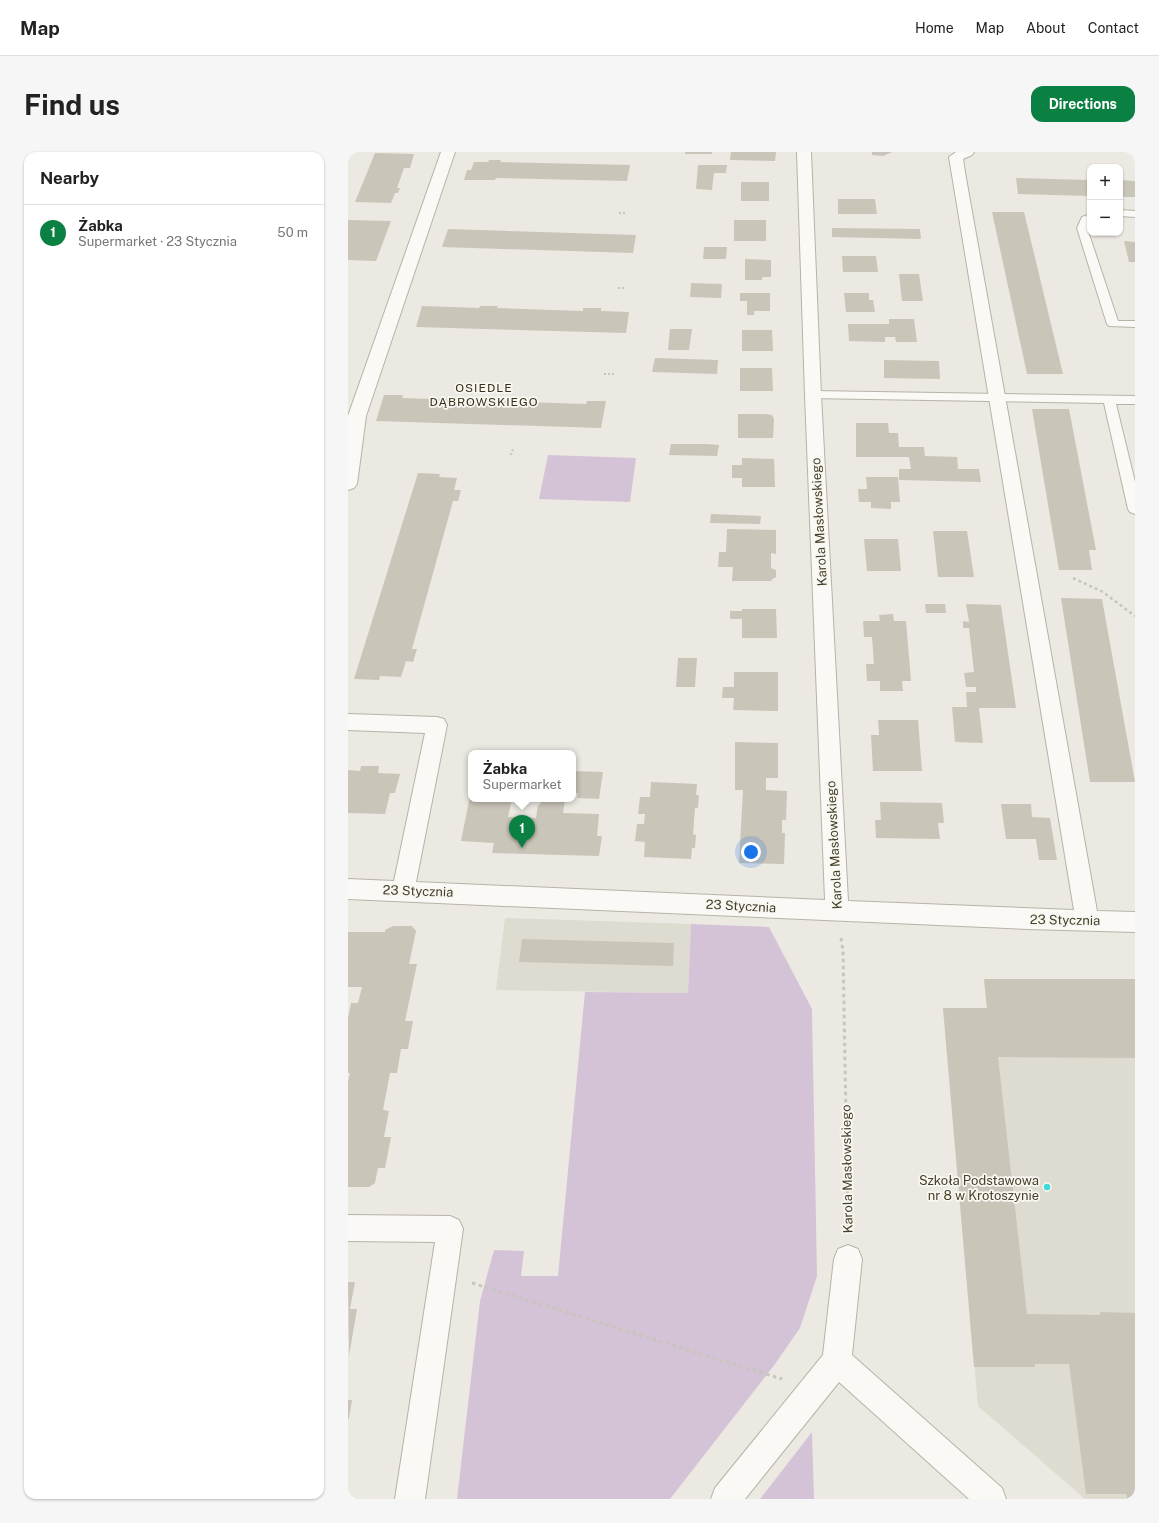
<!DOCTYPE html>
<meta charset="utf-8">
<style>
body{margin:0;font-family:"Public Sans",sans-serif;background:#f6f6f6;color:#222}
.controls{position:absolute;right:12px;top:12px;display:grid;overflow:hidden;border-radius:8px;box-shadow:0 1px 3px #0004}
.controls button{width:36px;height:36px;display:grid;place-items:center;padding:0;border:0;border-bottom:1px solid #e0e0e0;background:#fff;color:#222;font:20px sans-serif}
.you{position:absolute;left:403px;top:700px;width:14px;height:14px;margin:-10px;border:3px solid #fff;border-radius:50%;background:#1a73e8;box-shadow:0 0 0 6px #1a73e833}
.badge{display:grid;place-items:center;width:26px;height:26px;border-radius:50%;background:#0b8043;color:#fff;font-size:13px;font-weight:700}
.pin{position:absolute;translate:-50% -33px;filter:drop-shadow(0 1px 2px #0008)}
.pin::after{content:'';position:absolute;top:21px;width:14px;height:12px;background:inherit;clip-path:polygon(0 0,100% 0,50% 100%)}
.popup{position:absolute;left:120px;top:598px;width:108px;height:52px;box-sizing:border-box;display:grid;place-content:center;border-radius:8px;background:#fff;filter:drop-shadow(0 1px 3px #0005);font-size:13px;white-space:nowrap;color:#767676}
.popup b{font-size:15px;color:#222}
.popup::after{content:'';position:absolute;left:50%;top:100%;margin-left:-8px;border:8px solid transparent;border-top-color:#fff}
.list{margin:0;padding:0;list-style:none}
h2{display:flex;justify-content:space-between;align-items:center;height:52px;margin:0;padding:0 16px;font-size:17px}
h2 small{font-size:13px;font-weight:400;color:#767676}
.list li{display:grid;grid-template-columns:26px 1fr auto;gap:12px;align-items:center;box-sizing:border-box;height:56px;padding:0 16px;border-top:1px solid #e0e0e0}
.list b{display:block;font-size:15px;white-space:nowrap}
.list p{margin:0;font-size:13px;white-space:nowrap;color:#767676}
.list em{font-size:13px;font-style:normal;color:#767676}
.map{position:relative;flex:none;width:787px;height:1347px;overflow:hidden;border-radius:12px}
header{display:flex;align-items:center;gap:24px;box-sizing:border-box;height:56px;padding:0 20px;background:#fff;border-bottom:1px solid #e0e0e0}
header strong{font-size:19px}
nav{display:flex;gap:22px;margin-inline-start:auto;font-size:14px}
.intro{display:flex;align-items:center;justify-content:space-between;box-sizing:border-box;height:96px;padding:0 24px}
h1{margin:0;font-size:28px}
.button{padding:10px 18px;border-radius:12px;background:#0b8043;color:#fff;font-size:14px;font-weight:700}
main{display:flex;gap:24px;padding:0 24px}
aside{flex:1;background:#fff;border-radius:12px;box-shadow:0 1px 3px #0004}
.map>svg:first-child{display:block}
.built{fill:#dedbd0}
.green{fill:#d4c3d7}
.building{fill:#cac5b9}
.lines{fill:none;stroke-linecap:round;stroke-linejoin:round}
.lane-casing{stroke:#b7b3a6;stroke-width:2}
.street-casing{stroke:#b7b3a6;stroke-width:2}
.path-far2{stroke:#c8c5bc;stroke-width:2;stroke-dasharray:2 2;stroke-linecap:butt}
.path-far1{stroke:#c8c5bc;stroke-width:2.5;stroke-dasharray:3 3;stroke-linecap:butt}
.path{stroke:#c8c5bc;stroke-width:3;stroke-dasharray:3.5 3.5;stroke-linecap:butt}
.lane{fill:#faf9f6;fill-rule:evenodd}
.street{fill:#faf9f6;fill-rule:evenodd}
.poi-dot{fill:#3ddbd8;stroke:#f9f7f2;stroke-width:1.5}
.labels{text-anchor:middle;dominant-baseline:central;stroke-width:3.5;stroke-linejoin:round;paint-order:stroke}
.far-neighbourhood-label{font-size:12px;letter-spacing:1px;fill:#37311a;stroke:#f9f7f2}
.street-label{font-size:13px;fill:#463f28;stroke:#f9f7f2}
.poi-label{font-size:13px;fill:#463f28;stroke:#f9f7f2;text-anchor:end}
</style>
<header>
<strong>Map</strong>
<nav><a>Home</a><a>Map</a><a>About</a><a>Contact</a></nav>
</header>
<div class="intro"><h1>Find us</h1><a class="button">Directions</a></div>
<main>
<aside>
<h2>Nearby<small></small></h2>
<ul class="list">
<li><span class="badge">1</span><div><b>Żabka</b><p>Supermarket · 23 Stycznia</p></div><em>50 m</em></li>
</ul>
</aside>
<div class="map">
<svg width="787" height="1347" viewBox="0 0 787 1347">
<rect width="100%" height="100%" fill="#ece9e2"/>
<path class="built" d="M157,766L343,772L340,841L148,838Z
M636,827H787V1347H737L630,1254L595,856H639Z"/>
<path class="green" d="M200,303L288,306L282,350L191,347Z
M343,772L421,775L464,857L469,1124L452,1176L427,1212L322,1347H109L132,1149L146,1098L176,1099L173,1124H210L237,840L340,841Z
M464,1280L466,1347H412Z"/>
<path class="building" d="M337,0H364V2H337Z
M383,0H428L427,9L382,8Z
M524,0H544L535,4L524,3Z
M27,1L66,2L62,16H56L49,36H52L50,41H47L43,51L7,50Z
M141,8H153L152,10L282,13L279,29L148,26L147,28H116L119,18H123L126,10H140Z
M350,13H379L378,21H366L364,38L348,37Z
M668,26L742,28V44L670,42Z
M772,28L787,29V45H772Z
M393,30H421V49H393Z
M490,47H527L529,62H490Z
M644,60H676L715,222H679Z
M0,68L43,69L28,109L0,108Z
M386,68H418V89H386Z
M484,76L572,77L573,87L484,85Z
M100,77L288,83L285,101L94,95Z
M776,89L787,90V110H781Z
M356,95H379L378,107H355Z
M494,104H528L530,120H495Z
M397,107L423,108V125H414V128H397Z
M551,122H571L575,149H554Z
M343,131L374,132L373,146L342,145Z
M392,141H422V159H406V163H399V149H392Z
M496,141H521V148H525L527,160H498Z
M74,154L131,156L132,154H150L149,156L235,159V156H253V159L281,160L278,181L68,175Z
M541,167H566L569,190H548L547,185H537V190L501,189L500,172H541Z
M322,177H344L341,198H320Z
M394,178H424L425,199H394Z
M307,206L370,208L369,222L304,220Z
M536,208L591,209L592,227L536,226Z
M392,216H424L425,239H392Z
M36,243H55L54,246L238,252L239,249H258L253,276L28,269Z
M684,257H721L748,398H741L744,418H711Z
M390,262H418L424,263L426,267L425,286H390Z
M508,271H540L541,281H550L551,295H576L577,304L609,305L610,317H631L633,330L551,328V317H563L561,305H508Z
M323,292H358L371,293L369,304L321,303Z
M394,306L426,307L427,335H394V326H384V313H394Z
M70,321L92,322L91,325L109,326L106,338H113L110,349H105L64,497H69L65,510L58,509L53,525L32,524L31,528L6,527Z
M518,325H550L552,350H543V357L523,356V350H511L510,337H519Z
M363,362L413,364L412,372L362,371Z
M379,377L428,378V402L423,401V416L428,418V425L423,428L424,429H384L385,415H370L371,400H378Z
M585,379H619L626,425H590Z
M516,387H550L553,419H519Z
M713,446L754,447L787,630H742Z
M577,452H597L598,461H578Z
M618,452L653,453L668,556H631L635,591L607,590L604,555H619L618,540H628V535H618L616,521L626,520L621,476H615V469L621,470Z
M394,457H428L429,486H394V467H382V459H394Z
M545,462L546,469H558L563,529H554L555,539H532V529H519L518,512H526L524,485H516L515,469H532L531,463Z
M330,506H349L347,535H328Z
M386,520H430V559L385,558L386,546H374L375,535H386Z
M530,568H570L574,619H525L523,583H531Z
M387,590L430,591V626H418V638L439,639L438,668H434V681H437L436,712L391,711L395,638H387Z
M13,614H31L30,621L52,622L47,641H42L37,662L0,661V618L12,619Z
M225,619L255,620L251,647L229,646L230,641H225Z
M303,630L349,632L348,643H351L350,656H347L345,682L348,683L347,696H344L343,707L296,705L297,690L287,689L289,672H296L297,662H290L292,645H302Z
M122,644L123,647H164L160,665L188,666L190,653H192L193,647H217L215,661L251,662L249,684H254L251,704L144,701L146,691L113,689Z
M532,650L594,651L596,671H590L592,687L528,686L527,668H533Z
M653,652H683L684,665L702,666L709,708H691L688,687H658Z
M45,774H64L68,779L61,812H69L57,869H65L60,897H53L49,921H42L35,958L41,959L36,985H43L37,1016H30L27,1031L21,1035H0V929L2,921H0V866L3,851H10L14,835H0V780H37V778Z
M174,787L326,791L325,814L171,810Z
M636,827H787V906L650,905L679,1162L752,1163V1160L787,1161V1347H779L778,1342H738L721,1212H687V1215H626L595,856H639Z
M0,1130H7L2,1157H9L1,1204Z
M0,1248H4L1,1267H0Z"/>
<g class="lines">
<g class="lane-casing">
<path id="lane" d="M772,58L787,59V65L772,64Z
M742,62V70L739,76L770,169H787V175L761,174L759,172L729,76L734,65Z
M465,239L787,244V252H768L787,330V362L782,360L780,357L756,251L461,246L459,243L461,240Z"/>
</g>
<g class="street-casing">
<path id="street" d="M93,0H107L18,264L9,332L6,336L0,338V264Z
M449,0H463L473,243L500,749L726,758L601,5L608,0H626L624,3L615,7L618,26L749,759L787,760V780L680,777L0,747V727L46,729L77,581L0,578V562L89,565L96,567L99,573L68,730L477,748L457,243Z
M0,1063L102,1064L111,1068L115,1077L77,1347H47L87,1090L0,1089Z
M500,1093L510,1097L514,1107L504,1203L654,1336L658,1347H621L491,1230L397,1347H363L367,1336L475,1203L486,1107L490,1097Z"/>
</g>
<path class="path-far2" d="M271,61H278
M270,136H276
M256,222H267
M163,303L165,297"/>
<path class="path-far1" d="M725,426L755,440L787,464"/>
<path class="path" d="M493,786L495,799L500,1077
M124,1131L434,1227"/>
<use href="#lane" class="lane"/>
<use href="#street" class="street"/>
</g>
<circle class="poi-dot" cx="699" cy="1035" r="4"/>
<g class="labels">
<g class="far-neighbourhood-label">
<text x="136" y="236">OSIEDLE<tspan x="136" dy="14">DĄBROWSKIEGO</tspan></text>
</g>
<g class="street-label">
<text transform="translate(471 370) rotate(-93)">Karola Masłowskiego</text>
<text transform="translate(486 693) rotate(-93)">Karola Masłowskiego</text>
<text transform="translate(70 739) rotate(2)">23 Stycznia</text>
<text transform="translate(393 754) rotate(3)">23 Stycznia</text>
<text transform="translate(717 768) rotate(1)">23 Stycznia</text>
<text transform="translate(499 1017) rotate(-91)">Karola Masłowskiego</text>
</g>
<g class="poi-label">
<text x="691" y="1028">Szkoła Podstawowa<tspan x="691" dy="15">nr 8 w Krotoszynie</tspan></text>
</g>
</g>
</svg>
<div class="controls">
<button>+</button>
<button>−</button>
</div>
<div class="you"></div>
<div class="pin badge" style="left:174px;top:696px">1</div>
<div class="popup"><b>Żabka</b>Supermarket</div>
</div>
</main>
